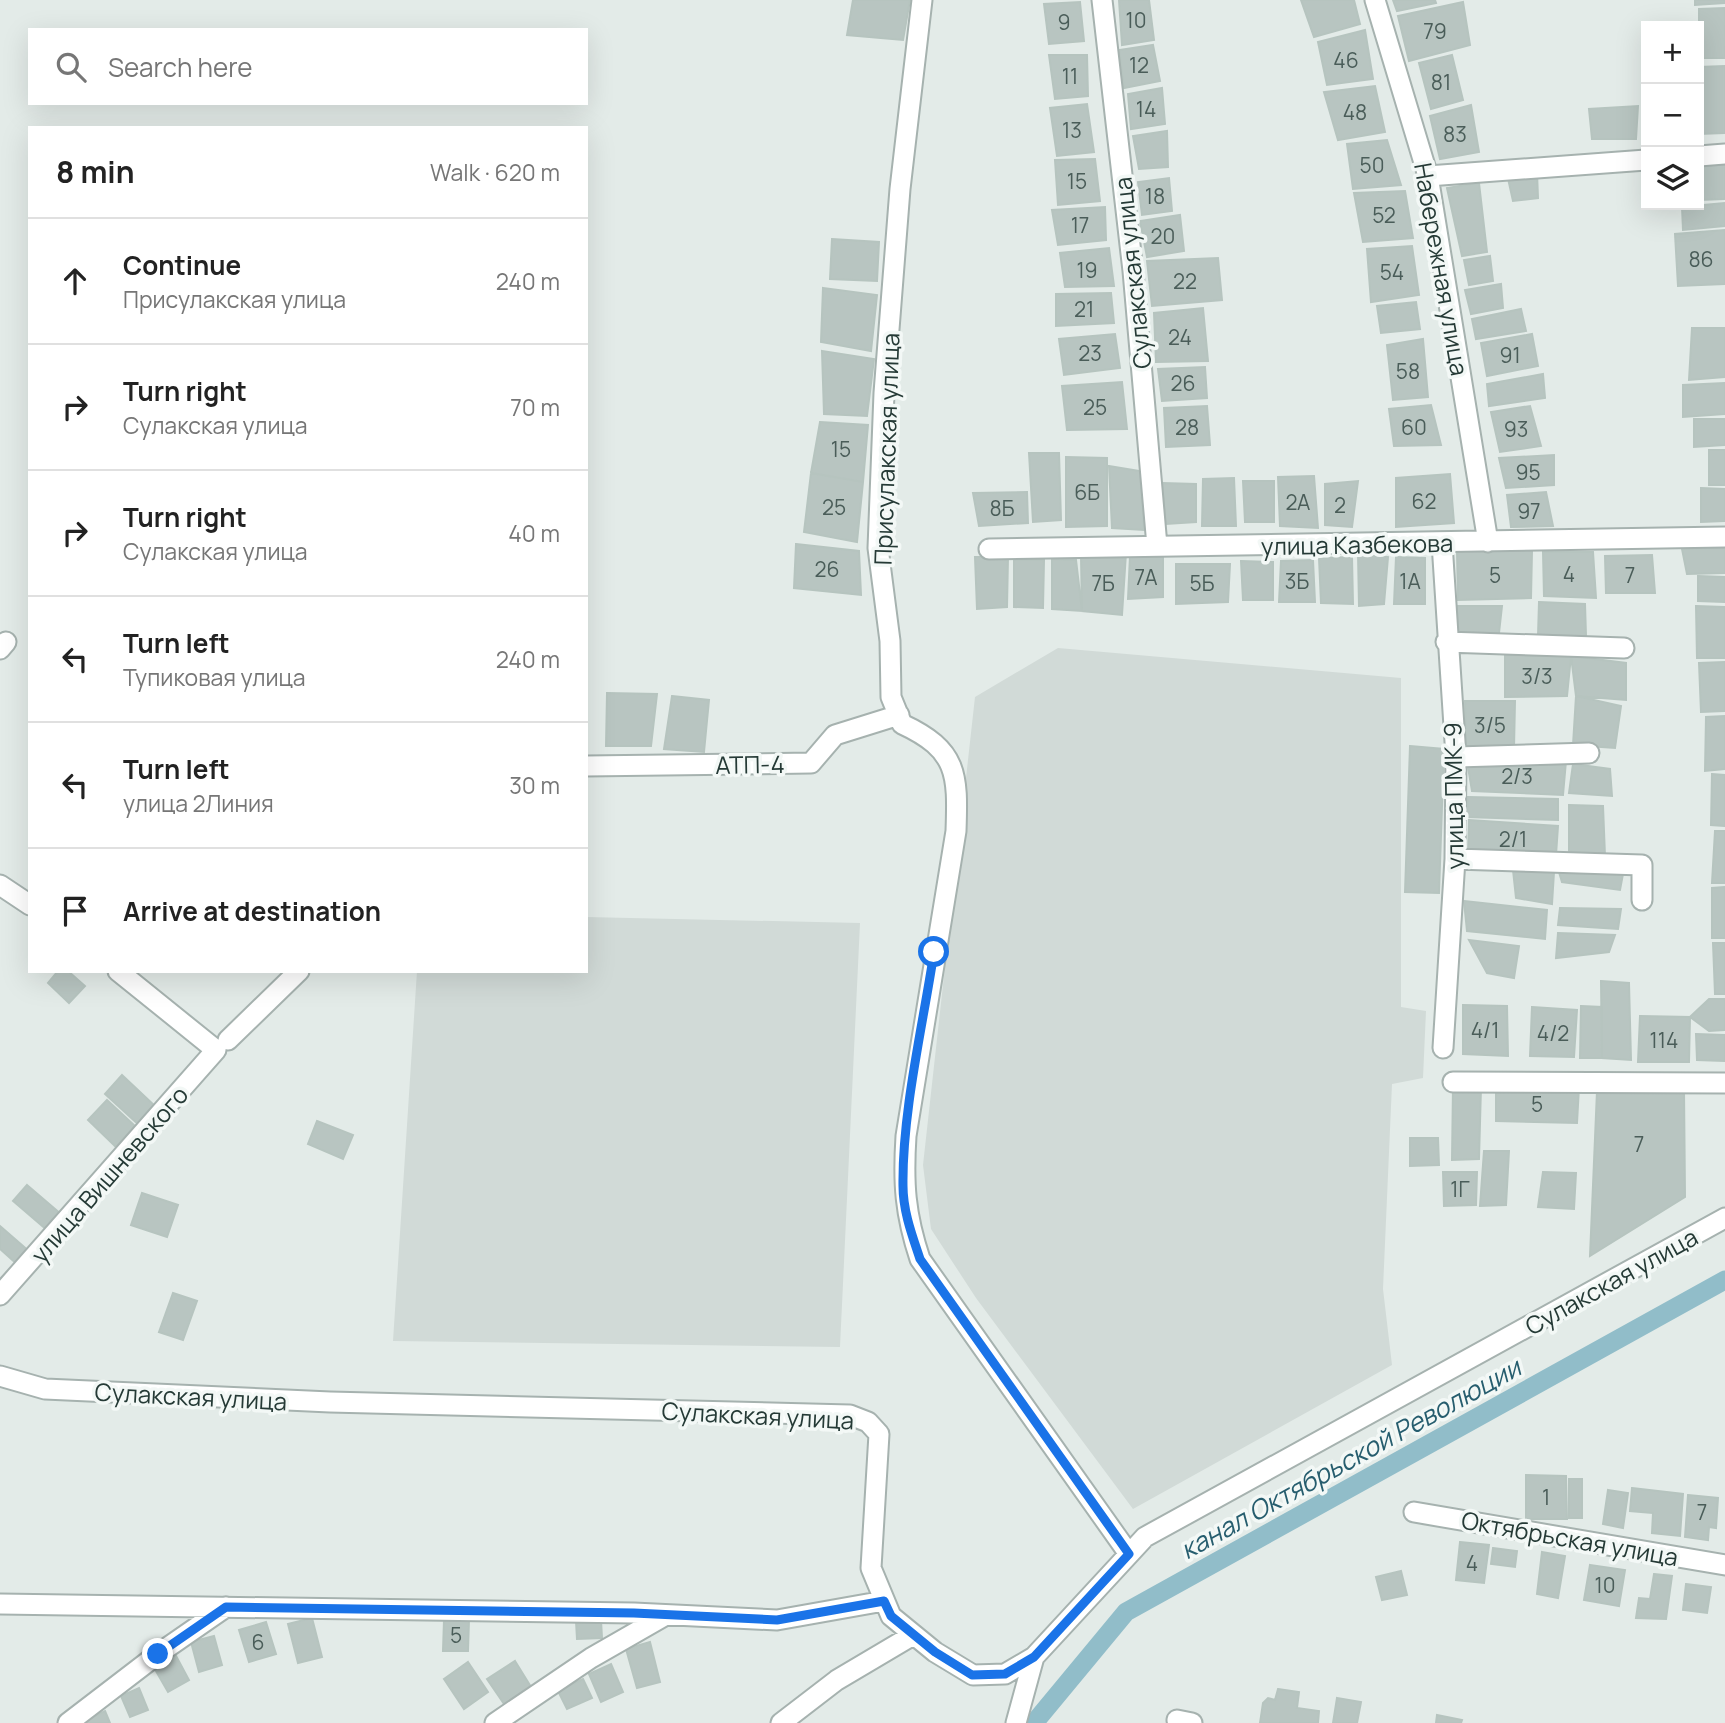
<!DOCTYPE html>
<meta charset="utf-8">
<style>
body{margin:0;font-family:Manrope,sans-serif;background:#f6f6f6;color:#222}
.controls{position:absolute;right:21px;top:21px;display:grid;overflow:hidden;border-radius:0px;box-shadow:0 7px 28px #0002}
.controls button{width:63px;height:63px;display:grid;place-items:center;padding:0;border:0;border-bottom:2px solid #e0e0e0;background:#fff;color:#222;font:35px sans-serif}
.stop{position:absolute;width:21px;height:21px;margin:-16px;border:5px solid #1a73e8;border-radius:50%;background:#fff}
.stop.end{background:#1a73e8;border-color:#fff;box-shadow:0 2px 7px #0008}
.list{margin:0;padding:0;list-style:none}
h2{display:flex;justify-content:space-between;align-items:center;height:91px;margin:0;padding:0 28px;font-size:30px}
h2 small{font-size:23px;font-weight:400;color:#767676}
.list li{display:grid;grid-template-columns:46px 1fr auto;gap:21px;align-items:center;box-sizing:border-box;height:126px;padding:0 28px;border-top:2px solid #e0e0e0}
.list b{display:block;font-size:26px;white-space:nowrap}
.list p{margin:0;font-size:23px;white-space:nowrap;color:#767676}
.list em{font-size:23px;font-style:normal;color:#767676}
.icon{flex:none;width:38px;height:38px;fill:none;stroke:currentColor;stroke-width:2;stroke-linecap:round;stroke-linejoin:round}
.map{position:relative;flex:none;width:1725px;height:1723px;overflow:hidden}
.search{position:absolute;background:#fff;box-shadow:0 7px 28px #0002;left:28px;top:28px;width:560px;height:77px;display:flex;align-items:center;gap:18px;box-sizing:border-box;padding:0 24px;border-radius:0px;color:#767676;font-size:26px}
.panel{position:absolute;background:#fff;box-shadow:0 7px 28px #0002;left:28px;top:126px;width:560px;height:847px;border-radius:0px}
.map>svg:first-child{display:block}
.built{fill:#d1dad7}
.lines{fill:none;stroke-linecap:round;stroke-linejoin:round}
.canal{stroke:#91bdc9;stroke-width:19}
.building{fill:#b8c5c1;stroke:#b6c4bf;stroke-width:2}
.minor-casing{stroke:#a6b2af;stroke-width:23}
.minor{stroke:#fff;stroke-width:19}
.route{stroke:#1a73e8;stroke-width:9}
.labels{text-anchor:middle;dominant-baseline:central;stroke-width:7;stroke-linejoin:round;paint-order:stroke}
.number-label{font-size:21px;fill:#4a5d59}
.street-label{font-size:24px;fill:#253a36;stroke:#f3f8f6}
.water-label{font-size:26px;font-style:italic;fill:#265d6e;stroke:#f3f8f6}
</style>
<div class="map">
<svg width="1725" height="1723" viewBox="0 0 1725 1723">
<rect width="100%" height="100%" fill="#e3ebe8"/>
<path class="built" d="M1058,648L1401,678V1007L1426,1011L1423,1078L1392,1084L1383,1289L1392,1365L1133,1509L976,1298L931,1229L923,1165L975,697Z
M586,917L860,923L840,1347L393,1341L417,971H586Z"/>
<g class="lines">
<path class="canal" d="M1034,1723L1126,1612L1725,1280"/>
</g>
<path class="building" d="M853,0H910L903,40L847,35Z
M1119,0H1149L1154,40L1122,45Z
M1301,0H1354L1360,24L1314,37Z
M1393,0H1435L1436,3L1397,11Z
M1695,0H1725V3L1695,5Z
M1080,2L1084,41L1049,44L1044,4Z
M1463,2L1470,45L1409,61L1398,16Z
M1725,8V58H1699V9Z
M1365,30L1373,79L1327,85L1318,42Z
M1153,45L1160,81L1124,88L1119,50Z
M1049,55H1087L1088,96L1055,99Z
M1452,55L1463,100L1431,109L1419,63Z
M1725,66V133L1699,134V67Z
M1375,86L1385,132L1338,140L1324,92Z
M1162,88L1165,124L1131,129L1128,94Z
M1087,104L1094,152L1057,156L1050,108Z
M1471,105L1479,152L1440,159L1430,116Z
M1638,106L1636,139H1592L1589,109Z
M1167,131L1168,167L1139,169L1133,136Z
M1387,140L1401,185L1353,189L1347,144Z
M1095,159L1100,201L1058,205L1055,160Z
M1725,162V199L1699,200V163Z
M1537,172L1538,198L1513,201L1507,174Z
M1169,178L1172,211L1142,215L1138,182Z
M1479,183L1487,252L1462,256L1447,188Z
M1405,191L1413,238L1363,242L1354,193Z
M1725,203V226L1683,230L1682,207Z
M1105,207L1106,240L1058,245L1052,210Z
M1180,215L1184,251L1147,257L1140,221Z
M1725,230V284L1678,286L1675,234Z
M832,239L879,242L877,281L830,279Z
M1412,246L1419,295L1371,302L1367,249Z
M1109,248L1114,286L1065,287L1060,253Z
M1490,256L1493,281L1469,285L1464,260Z
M1218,258L1222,300L1152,306L1147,261Z
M1501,284L1503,308L1471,314L1465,290Z
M823,288L877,295L871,351L821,342Z
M1111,293L1114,323L1056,326V294Z
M1416,302L1420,329L1381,333L1377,306Z
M1203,308L1208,361L1156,362L1154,313Z
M1521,309L1526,331L1476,339L1472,319Z
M1692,328H1725V377L1689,380Z
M1115,334L1120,368L1064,375L1059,339Z
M1532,334L1538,366L1487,376L1481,343Z
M1423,339L1428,397L1393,400L1387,345Z
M822,351L874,359L867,416L824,414Z
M1205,367L1207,398L1162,401L1158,369Z
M1543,374L1545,398L1489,406L1487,384Z
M1122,382L1127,429L1067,430L1062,386Z
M1725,383V414L1683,417V385Z
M1431,405L1441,445L1394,446L1389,409Z
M1207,406L1210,445L1166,447L1164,408Z
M1530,406L1541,446L1500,452L1491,412Z
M1694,419H1725V445L1694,447Z
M820,422L868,425L863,482L811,473Z
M1709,450H1725V485H1709Z
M1029,453H1059L1061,520L1033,522Z
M1554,455V485L1506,488L1499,458Z
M1066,457L1107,458V526L1066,527Z
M1109,466L1140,471L1144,530L1112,528Z
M811,473L863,482L857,542L804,532Z
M1450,474L1454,523L1396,527V478Z
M1314,476L1318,528L1280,526L1278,477Z
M1234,478L1236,526H1202L1203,479Z
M1243,481H1274V522H1245Z
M1358,481L1352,527L1325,525V484Z
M1162,483L1196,484V522L1166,524Z
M1701,488L1725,489V521L1701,522Z
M1027,492L1028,523L979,526L973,493Z
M1546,492L1553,526L1511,527L1507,495Z
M796,544L859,551L861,595L794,588Z
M1725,548V573L1687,574L1682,549Z
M1457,551H1532L1531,598L1458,600Z
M1543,552H1593L1596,598L1544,596Z
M1126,553L1122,615L1082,611L1081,556Z
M1358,553L1388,557L1384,604L1359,606Z
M1652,555L1655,593H1606L1605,556Z
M1130,556H1163V597L1128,599Z
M975,557H1008L1007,607L977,609Z
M1352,557L1353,604L1321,603L1319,558Z
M1396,557L1425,558V604H1394Z
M1052,559L1076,560L1082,611L1052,609Z
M1014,560H1044L1043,608L1014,607Z
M1313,560L1315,602H1279L1281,561Z
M1241,561L1273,562V600H1243Z
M1176,564H1230L1228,602L1176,604Z
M1698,576L1725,577V602L1698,601Z
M1539,602L1585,604L1586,636H1538Z
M1457,606H1502L1499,633L1455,632Z
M1696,606L1725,607V658H1697Z
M1505,655L1571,656L1567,696L1505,697Z
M1571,656L1626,663V700L1576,696Z
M1725,662V711L1701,712L1699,663Z
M607,693L657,694L651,746H606Z
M672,696L709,700L704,752L664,749Z
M1576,696L1621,706L1615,748L1573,745Z
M1465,701H1515L1514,748L1466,749Z
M1725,716V769L1705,771L1706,717Z
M1410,746L1444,749L1439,893L1405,892Z
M1467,761H1566L1563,795L1472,791Z
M1573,764L1610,769L1612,796L1569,793Z
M1712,774L1725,775V826L1711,825Z
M1468,797L1558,799V820L1467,817Z
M1569,805L1603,806L1605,856L1569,851Z
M1469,820L1558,826L1556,855L1468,853Z
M1715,831H1725V883H1712Z
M1513,870L1554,872L1552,904L1516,898Z
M1559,872L1623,874L1620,890L1562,882Z
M1725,887V938H1712V888Z
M1464,901L1547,910L1545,939L1467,931Z
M1560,908L1621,909L1618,929L1558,925Z
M1558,933L1615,935L1609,952L1556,958Z
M1469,940L1519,946L1514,978L1487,973Z
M1713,943H1725V994H1715Z
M58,971H68L85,986L69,1003L48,983Z
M1601,981L1629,983L1631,1060L1602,1058Z
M1709,999H1725V1030L1709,1031L1690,1017Z
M1463,1005L1507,1006L1508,1056L1463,1054Z
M1581,1006L1602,1007V1058H1580Z
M1532,1007L1577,1010L1574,1057L1530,1056Z
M1640,1016L1690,1017L1689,1062H1638Z
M1696,1034L1725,1035V1061L1697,1060Z
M122,1075L156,1107L139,1125L105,1094Z
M1453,1086L1481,1087L1479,1159L1452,1160Z
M1496,1087H1579L1577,1123L1496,1121Z
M1684,1090L1685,1197L1590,1256L1597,1091Z
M107,1100L135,1126L116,1147L88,1120Z
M317,1121L353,1135L343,1159L308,1144Z
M1410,1138H1438L1439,1165L1410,1166Z
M1484,1151H1509L1506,1205L1480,1206Z
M1443,1172H1477L1476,1205L1444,1206Z
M1543,1172L1576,1173L1574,1209L1538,1207Z
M27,1185L61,1214L47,1230L13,1201Z
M142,1193L178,1205L167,1237L131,1225Z
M0,1226L30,1252L18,1265L0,1249Z
M173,1293L197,1301L183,1340L159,1332Z
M1526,1475L1566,1476L1567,1519H1526Z
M1569,1479H1582V1518H1569Z
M1632,1488L1683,1494L1680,1536L1652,1533L1653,1513L1630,1511Z
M1608,1490L1628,1493L1623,1528L1603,1524Z
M1688,1495L1718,1498L1716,1528L1709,1527L1708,1540L1685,1537Z
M1460,1542L1489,1545L1484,1583L1456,1580Z
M1493,1548L1517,1551L1515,1567L1491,1564Z
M1542,1552L1565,1556L1558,1598L1537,1594Z
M1590,1565L1625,1570L1619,1606L1584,1600Z
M1401,1571L1407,1595L1382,1600L1376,1577Z
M1654,1574L1672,1576L1666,1619L1636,1618L1639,1598L1650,1599Z
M1686,1584L1711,1587L1707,1613L1683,1610Z
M312,1618L322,1657L298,1663L288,1624Z
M444,1620H469L468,1651H443Z
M601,1620L602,1638L577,1639L576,1621Z
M266,1622L276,1654L249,1662L239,1630Z
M214,1636L222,1665L199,1672L191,1642Z
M650,1642L660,1682L637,1688L626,1649Z
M175,1654L189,1680L168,1692L153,1666Z
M515,1661L531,1687L504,1704L487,1679Z
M468,1662L488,1692L464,1709L444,1679Z
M611,1664L623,1692L601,1702L589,1674Z
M583,1679L592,1698L567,1709L558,1691Z
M139,1688L148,1710L130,1717L121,1696Z
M1278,1689L1299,1692L1297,1708L1319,1711L1318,1723H1260L1263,1703L1268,1698L1275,1700Z
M1337,1698L1361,1702L1357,1723H1333Z
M105,1711L110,1723H85L84,1721Z
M1437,1715L1462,1720L1461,1723H1436Z"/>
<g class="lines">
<g class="minor-casing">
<path id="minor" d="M922,0L900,189L884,393L878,548L890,641L891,697L902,724C958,750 958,774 956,831L906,1136C903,1183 905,1214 920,1259L1129,1554
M1102,0L1133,271L1157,546
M1375,0L1428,176L1488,542
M1699,156L1725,154
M1428,176L1646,160
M1442,543L1456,757L1455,859L1443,1048
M989,549L1725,537
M1446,642L1624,648
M0,649L6,642
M1456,757L1589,753
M586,766L811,763L835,735L899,715
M1455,859L1642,865V900
M0,885L30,905
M228,1040L299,971
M1453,1082L1725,1083
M0,1295L216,1050L118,971
M0,1376L45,1389L330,1402L850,1415L868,1422L879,1434L871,1568L891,1616L935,1652L973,1675L1005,1674L1034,1657L1145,1537L1725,1218
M1414,1512L1725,1565
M0,1604L634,1613L777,1620L884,1601
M1177,1720L1192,1723
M68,1723L158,1654L226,1607
M495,1723L591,1658L666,1615
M781,1723L837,1680L913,1635
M1016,1723L1034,1657"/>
</g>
<use href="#minor" class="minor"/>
</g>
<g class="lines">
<path class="route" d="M158,1654L226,1607L634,1613L777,1620L884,1601L891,1616L935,1652L972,1675L1005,1674L1034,1657L1129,1554L920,1259C912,1235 903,1211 903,1186C902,1112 923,1025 934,952"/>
</g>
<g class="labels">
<g class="number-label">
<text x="1136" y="20">10</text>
<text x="1064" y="22">9</text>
<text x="1435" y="31">79</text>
<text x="1346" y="60">46</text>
<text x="1139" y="65">12</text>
<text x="1070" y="76">11</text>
<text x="1441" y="82">81</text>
<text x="1146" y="109">14</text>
<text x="1355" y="112">48</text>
<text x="1072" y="130">13</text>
<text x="1455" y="134">83</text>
<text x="1372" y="165">50</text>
<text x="1077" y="181">15</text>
<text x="1155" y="196">18</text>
<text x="1384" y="215">52</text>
<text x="1080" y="225">17</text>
<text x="1163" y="236">20</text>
<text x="1701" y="259">86</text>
<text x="1087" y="270">19</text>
<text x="1392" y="272">54</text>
<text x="1185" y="281">22</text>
<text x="1084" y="309">21</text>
<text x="1180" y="337">24</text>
<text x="1090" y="353">23</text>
<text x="1510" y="355">91</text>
<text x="1408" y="371">58</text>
<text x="1183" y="383">26</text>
<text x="1095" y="407">25</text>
<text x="1187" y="427">28</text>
<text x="1414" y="427">60</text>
<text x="1516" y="429">93</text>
<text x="841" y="449">15</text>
<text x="1528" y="472">95</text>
<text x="1087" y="492">6Б</text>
<text x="1424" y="501">62</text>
<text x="1298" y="502">2А</text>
<text x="1340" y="505">2</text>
<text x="834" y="507">25</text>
<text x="1002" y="508">8Б</text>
<text x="1529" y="511">97</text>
<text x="827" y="569">26</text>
<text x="1569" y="574">4</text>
<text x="1495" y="575">5</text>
<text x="1630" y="575">7</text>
<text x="1146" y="577">7А</text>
<text x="1297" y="581">3Б</text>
<text x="1410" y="581">1А</text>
<text x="1103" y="583">7Б</text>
<text x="1202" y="583">5Б</text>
<text x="1537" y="676">3/3</text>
<text x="1490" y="725">3/5</text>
<text x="1517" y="776">2/3</text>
<text x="1513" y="839">2/1</text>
<text x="1485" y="1030">4/1</text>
<text x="1553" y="1033">4/2</text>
<text x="1664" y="1040">114</text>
<text x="1537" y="1104">5</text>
<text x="1639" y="1144">7</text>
<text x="1460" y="1189">1Г</text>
<text x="1546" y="1497">1</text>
<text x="1702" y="1512">7</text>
<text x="1472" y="1563">4</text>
<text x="1605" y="1585">10</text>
<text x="456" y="1635">5</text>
<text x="258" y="1642">6</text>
</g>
<g class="street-label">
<text transform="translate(1442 269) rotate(80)">Набережная улица</text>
<text transform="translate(1132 273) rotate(-96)">Сулакская улица</text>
<text transform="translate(886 449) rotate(-88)">Присулакская улица</text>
<text transform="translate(1357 544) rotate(-1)">улица Казбекова</text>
<text transform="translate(750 764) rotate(-1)">АТП-4</text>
<text transform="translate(1453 796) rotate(-91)">улица ПМК-9</text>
<text transform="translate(109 1174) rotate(-49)">улица Вишневского</text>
<text transform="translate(1611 1281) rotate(-29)">Сулакская улица</text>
<text transform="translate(191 1396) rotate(3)">Сулакская улица</text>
<text transform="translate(758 1415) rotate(3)">Сулакская улица</text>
<text transform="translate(1570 1538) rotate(10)">Октябрьская улица</text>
</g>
<g class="water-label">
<text transform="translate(1350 1458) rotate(-29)">канал Октябрьской Революции</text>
</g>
</g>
</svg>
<div class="controls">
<button>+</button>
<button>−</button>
<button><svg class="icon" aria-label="layers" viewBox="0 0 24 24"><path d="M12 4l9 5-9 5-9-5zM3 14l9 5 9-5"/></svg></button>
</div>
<div class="stop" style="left:934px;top:952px"></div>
<div class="stop end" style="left:158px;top:1654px"></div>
<div class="search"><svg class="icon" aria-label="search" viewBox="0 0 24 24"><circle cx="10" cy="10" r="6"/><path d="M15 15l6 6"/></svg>Search here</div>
<section class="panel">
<h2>8 min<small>Walk · 620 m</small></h2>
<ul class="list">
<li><svg class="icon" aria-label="ahead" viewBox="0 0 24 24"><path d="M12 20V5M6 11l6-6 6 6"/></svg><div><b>Continue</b><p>Присулакская улица</p></div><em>240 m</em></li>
<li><svg class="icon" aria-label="right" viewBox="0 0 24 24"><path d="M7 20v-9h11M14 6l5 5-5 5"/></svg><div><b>Turn right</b><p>Сулакская улица</p></div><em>70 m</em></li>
<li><svg class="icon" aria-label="right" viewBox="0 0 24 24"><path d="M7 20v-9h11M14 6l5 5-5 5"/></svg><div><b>Turn right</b><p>Сулакская улица</p></div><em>40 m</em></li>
<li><svg class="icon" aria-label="left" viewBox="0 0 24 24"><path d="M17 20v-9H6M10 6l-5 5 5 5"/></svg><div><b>Turn left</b><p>Тупиковая улица</p></div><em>240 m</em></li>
<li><svg class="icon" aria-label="left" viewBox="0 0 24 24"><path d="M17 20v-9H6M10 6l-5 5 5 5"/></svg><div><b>Turn left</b><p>улица 2Линия</p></div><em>30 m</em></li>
<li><svg class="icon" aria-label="arrive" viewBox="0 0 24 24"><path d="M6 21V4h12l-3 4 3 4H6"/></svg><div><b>Arrive at destination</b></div></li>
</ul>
</section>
</div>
